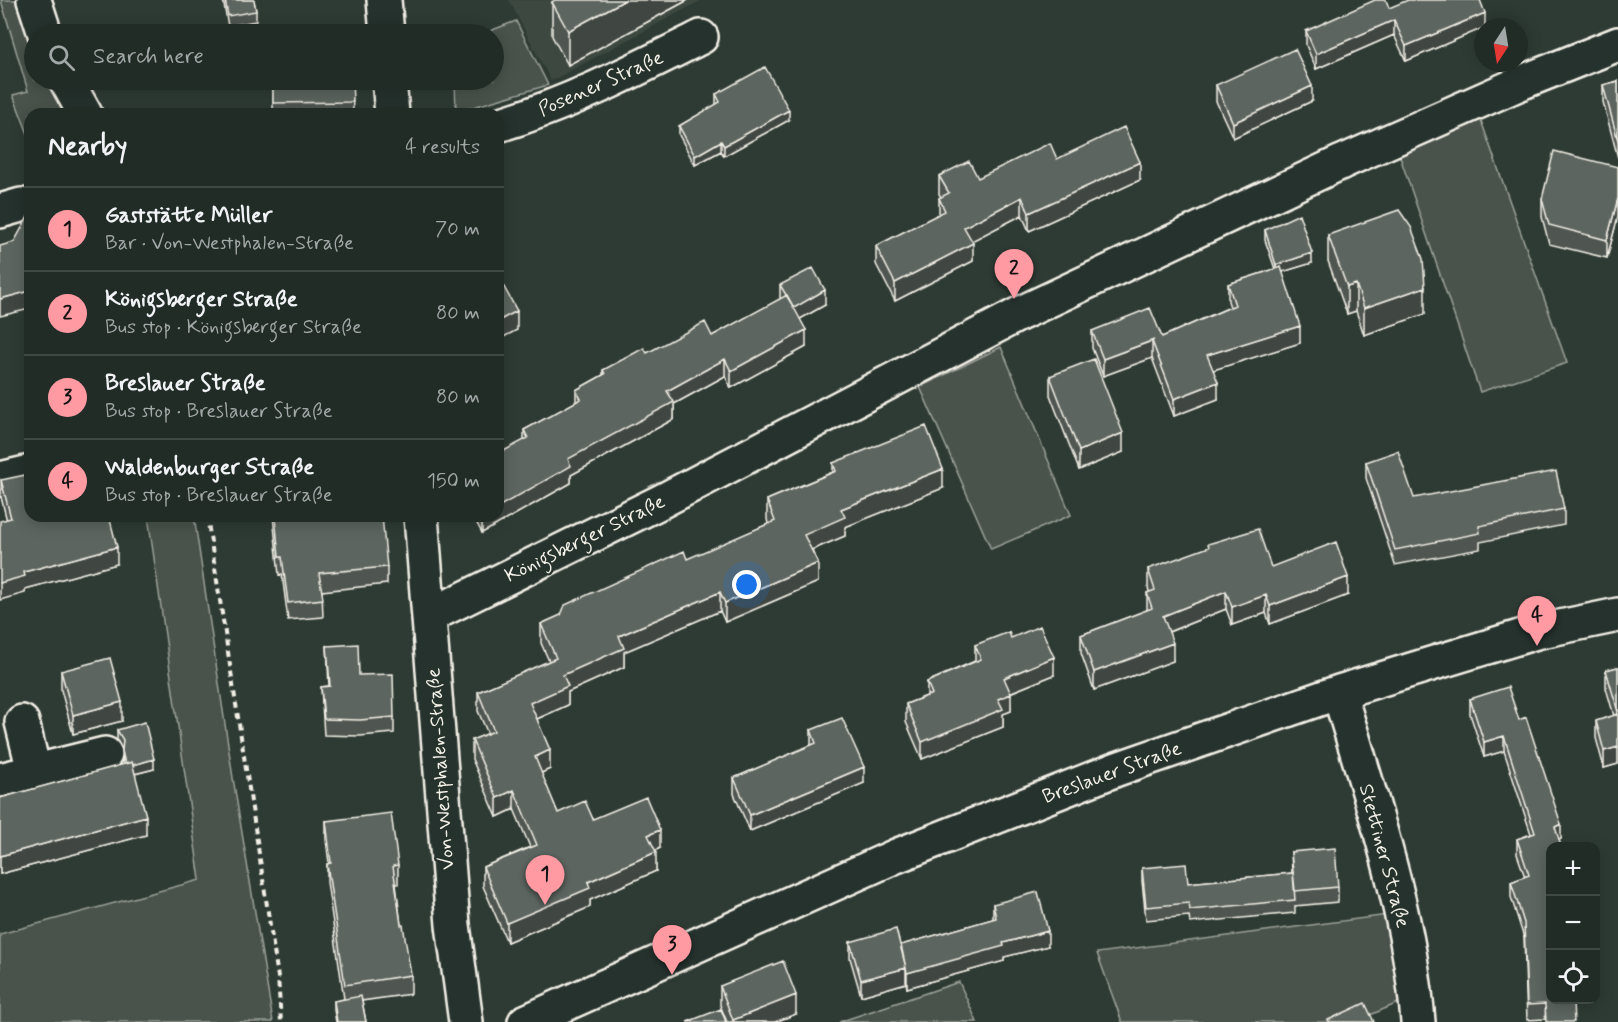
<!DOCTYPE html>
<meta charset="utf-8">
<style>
body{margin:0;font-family:Mynerve,sans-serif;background:#2e3833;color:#f1f3f6}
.controls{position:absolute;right:18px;bottom:18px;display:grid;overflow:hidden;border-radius:12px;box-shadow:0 3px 15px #0003}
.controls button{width:54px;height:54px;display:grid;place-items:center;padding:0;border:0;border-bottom:2px solid #3f4844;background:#222c27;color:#f1f3f6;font:30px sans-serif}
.compass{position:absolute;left:1474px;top:18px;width:54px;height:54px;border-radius:50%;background:#222c27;box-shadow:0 3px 15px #0003;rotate:192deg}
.you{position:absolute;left:747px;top:585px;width:21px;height:21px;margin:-15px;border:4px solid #fff;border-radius:50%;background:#1a73e8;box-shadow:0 0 0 9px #1a73e833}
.badge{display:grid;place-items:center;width:39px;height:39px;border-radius:50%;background:#ff9aa2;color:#111;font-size:20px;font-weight:700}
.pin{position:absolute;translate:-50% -50px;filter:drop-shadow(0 2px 3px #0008)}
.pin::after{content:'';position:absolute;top:32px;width:21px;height:18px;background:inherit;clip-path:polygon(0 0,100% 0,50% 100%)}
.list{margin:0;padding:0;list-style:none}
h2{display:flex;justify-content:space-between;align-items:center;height:78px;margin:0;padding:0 24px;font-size:26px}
h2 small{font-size:20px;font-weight:400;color:#a2a7a7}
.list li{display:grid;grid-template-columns:39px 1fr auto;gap:18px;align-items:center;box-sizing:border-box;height:84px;padding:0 24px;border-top:2px solid #3f4844}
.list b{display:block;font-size:22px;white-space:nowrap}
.list p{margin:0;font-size:20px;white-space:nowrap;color:#a2a7a7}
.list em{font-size:20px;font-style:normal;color:#a2a7a7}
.icon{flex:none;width:33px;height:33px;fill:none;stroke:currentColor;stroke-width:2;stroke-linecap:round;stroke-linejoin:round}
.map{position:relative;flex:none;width:1618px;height:1022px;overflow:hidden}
.search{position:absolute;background:#222c27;box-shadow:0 3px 15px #0003;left:24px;top:24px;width:480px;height:66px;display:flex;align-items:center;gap:15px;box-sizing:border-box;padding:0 21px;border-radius:33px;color:#a2a7a7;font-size:22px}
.panel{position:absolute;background:#222c27;box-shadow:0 3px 15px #0003;left:24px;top:108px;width:480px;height:414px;border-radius:18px}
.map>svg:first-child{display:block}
.built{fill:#3c4841}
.green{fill:#48524c;stroke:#9ea29a;stroke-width:1.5}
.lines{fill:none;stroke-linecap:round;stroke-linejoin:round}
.minor-casing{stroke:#f4f1e8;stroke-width:38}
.path{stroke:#f4f1e8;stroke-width:4;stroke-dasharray:6 4.5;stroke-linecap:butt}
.minor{stroke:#26332d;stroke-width:33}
.wall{fill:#4f5751;stroke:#f4f1e8;stroke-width:1.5}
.shaded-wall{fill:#404742;stroke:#f4f1e8;stroke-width:1.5}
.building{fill:#5c655e;stroke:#f4f1e8;stroke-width:1.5}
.labels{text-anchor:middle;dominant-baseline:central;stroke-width:4.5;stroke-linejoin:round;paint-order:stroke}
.street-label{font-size:20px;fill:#f4f1e8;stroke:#26332d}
</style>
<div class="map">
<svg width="1618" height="1022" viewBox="0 0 1618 1022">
<rect width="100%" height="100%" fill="#2e3b34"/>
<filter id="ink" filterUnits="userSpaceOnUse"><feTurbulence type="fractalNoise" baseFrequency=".0167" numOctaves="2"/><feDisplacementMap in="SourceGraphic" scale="12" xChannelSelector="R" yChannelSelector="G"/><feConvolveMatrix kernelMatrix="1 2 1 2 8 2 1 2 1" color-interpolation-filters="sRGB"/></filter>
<g filter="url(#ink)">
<path class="built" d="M509,0H702L551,81Z"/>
<path class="green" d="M1,0H23L34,34V80H54L69,114H30V139L13,95L28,91Z
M516,21L548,85L456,112L455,80H494V34H482Z
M1479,115L1567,363L1480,392L1398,151Z
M1001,347L1071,515L991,549L920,387Z
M148,516H194L233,778L273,1022H0V934L200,880Z
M1388,915L1405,1000L1354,1022H1122L1097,953Z
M959,982L977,1022H839Z"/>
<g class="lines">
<g class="minor-casing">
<path id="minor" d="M34,0L45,34
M384,0L387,34
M66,80L85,114
M389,80L392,114
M498,125C569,104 635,70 701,37
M0,211L21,205
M0,479L30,472
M421,516L453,925L466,1022
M429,616L658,503L1021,313L1342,162L1525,81L1618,44
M1339,692C1370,797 1410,912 1418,1022
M22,722L34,771
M0,780L105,754
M525,1022L896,856L1117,769L1339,692L1536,632L1618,615"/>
</g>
<path class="path" d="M207,516L278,977L281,1022"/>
<use href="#minor" class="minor"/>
</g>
<path class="wall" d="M223,0H254L256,11V21L228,26Z
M688,0L568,65L552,36V2Z
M1389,8L1485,27L1406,61L1394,35L1316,69L1306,45V31Z
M273,80H352L353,114H273Z
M1618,81V158L1603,102V85Z
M1216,85L1312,101L1233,138L1216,101Z
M716,94L789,120L724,156L721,151L695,165L679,135V126L716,105Z
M1057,159L1140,180L1029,231L1022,215L971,241L973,261L895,301L876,264V246L939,214V198L941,197L939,194V176L978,178Z
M1618,167V216L1607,258L1549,244L1542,217V199Z
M1265,230L1312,263L1282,272L1300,343L1213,370L1218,399L1174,416L1152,358L1103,376L1092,348V331L1162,337L1230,307L1228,301V284L1275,269L1265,240Z
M1328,235L1425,314L1364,335L1356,311L1347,314L1328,261Z
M780,285L825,305L800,319L806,347L731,388L725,376L674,404V419L571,475V483L482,533L473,516H498L524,440V430L576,402V390L603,375V370L647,353L712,336L780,299Z
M1050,376L1123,452L1079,470L1050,395Z
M1366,462L1414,498L1564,509V525L1480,542V549L1395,565L1366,478Z
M833,463L943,488L845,527V536L812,550L818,582L725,622L720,611L624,652V667L568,692V705L537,719L550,769L541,773L558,813L593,819L660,848L655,851L656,871L590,900V907L507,942L483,886V867L530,847L514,809L497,817L472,759V740L488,734L478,711V692L549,661L541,643V624L768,524L767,519V500L833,472Z
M1,480L45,521L117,564L25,589V593L1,497Z
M273,516H320V519L387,567V584L322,591L323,617L288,620L282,574L279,575Z
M1271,567L1348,595L1270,624L1266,613L1232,625L1226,609L1169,632L1173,661L1094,690L1081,653V635L1147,610V593L1149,592L1148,587V569Z
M1011,638L1054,675L1010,693L1011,711L1003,714V727L922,759L906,722V704L927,696V682L975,661V645Z
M327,646L359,675L394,717V733L360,736L324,735L321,687L329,686Z
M1618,667V764L1604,768L1596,738V721L1614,716L1606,688V670Z
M61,671L122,721L73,734L61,690Z
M1470,699L1519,720L1561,839L1559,840L1545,1019L1527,1020L1524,938L1511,897V882L1525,877L1517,854V839L1531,834L1504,751L1484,757L1470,714Z
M117,730L154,769L135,774L146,835L0,874V798L123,765L122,749L117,740Z
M811,730L864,783L750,831L734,794V778L811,745Z
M326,821L398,865V884H396L401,925L411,975V994L362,1001L366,1022H336L334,1010V1001L344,999L327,882V864L329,863L326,840Z
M1291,852L1338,887V902L1295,906V913L1190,923L1189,916L1146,920L1142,881V868L1188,883L1292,873Z
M993,904L1048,946L1004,957V961L907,988L906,983L861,996L850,958V942L901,949V945L993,919Z
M720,986L796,1014L775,1022H727L720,1005Z"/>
<path class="shaded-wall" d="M625,0H688L568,65V31Z
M1485,13V27H1483V28L1406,61V46Z
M1394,20V35L1316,69V54Z
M1312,86V101L1233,138V123Z
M789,110V120L724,156V146Z
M721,141V151L695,165V156Z
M1140,162V180L1029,231V213Z
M1022,197V215L964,245V227Z
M1618,198V216L1607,258V240Z
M973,243V261L895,301V283Z
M1312,253V263L1276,274V265Z
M1356,284V311L1347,314V287Z
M1425,287V314L1364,335V308Z
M825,290V305L793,323V308Z
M30,291V309L0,316V299Z
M517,311V330L498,340V321Z
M1300,326V343L1207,372V355Z
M806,330V347L731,388V371Z
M1152,341V358L1103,376V359Z
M725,359V376L674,404V419L571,475V483L482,533V516H498V507L667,391Z
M1218,382V399L1174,416V399Z
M1123,433V452L1079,470V451Z
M943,469V488L845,527V536L804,553V535L841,509Z
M117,547V564L25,589V593L0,600V583L24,572Z
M818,563V582L725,622V603Z
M1348,577V595L1270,624V606Z
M1226,591V609L1163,634V616Z
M720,592V611L624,652V667L568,692V705L530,722V703L563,675L619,636Z
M1266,595V613L1232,625V607Z
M1173,643V661L1094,690V672Z
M1054,657V675L1004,695V678Z
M1011,694V711L1003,714V727L922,759V742L998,699Z
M122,702V721L73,734V715Z
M1504,736V751L1484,757V742Z
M1618,747V764L1604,768V751Z
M550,750V769L535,776V757Z
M154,759V769L126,776V767Z
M864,767V783L750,831V815Z
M514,790V809L497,817V798Z
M146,816V835L0,874V856Z
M1561,824V839L1555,842V827Z
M660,830V848L648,854V835Z
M656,852V871L590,900V907L507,942V923L588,882Z
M1048,931V946L1004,957V961L907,988V973L1003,943Z
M906,968V983L861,996V980Z
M796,995V1014L775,1022H733V1020Z"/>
<path class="building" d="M225,0H254L256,11L228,16Z
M555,0H625L568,31L552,2Z
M1375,0H1386L1389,8L1408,0H1480L1485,13L1406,46L1394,20L1316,54L1306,31Z
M1295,49L1312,86L1233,123L1216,85Z
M765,67L789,110L724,146L721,141L695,156L679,126L720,102L716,94Z
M273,80H352L353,102L273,103Z
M1618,81V141L1603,85Z
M1124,127L1140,162L1029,213L1022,197L964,227L973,243L895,283L876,246L945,211L939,198L949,193L939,176L969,161L978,178L1050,143L1057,159Z
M1554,151L1618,167V198L1607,240L1549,225L1542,199Z
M1399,210L1411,227L1423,259L1425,287L1364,308L1356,284L1347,287L1328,235Z
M1299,214L1312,253L1276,265L1265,230Z
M29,215L30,291L0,299V246L14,242Z
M1281,267L1300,326L1207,355L1218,382L1174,399L1152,341L1154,340L1103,359L1092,331L1150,308L1162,337L1235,305L1228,284Z
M813,268L825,290L794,308L780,285Z
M498,276L517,311L498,321Z
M787,295L806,330L731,371L725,359L667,391L674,402L568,459L571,466L498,507V454L528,438L524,430L581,399L576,390L605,374L603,370L644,348L647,353L705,322L712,336Z
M1094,359L1123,433L1079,451L1050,376Z
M926,426L943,469L841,509L845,517L804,535L818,563L725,603L720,592L619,636L624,648L563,675L568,686L530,703L550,750L535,757L558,813L585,801L593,819L646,797L660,830L648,835L656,852L588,882L590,888L507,923L483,867L537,845L514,790L497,798L472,740L494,731L478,692L556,658L541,624L561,615L565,605L684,551L687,559L775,521L767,500L836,471L833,463Z
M1398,451L1414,498L1556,471L1564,509L1479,526L1480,533L1395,550L1366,462Z
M30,474V516H43L45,521L62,516H109L117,547L24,572L25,576L0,583V521L11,518L1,480Z
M275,516H320V519L354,516H382L387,567L319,573L323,599L288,603L282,557H279Z
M1258,529L1271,567L1336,542L1348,577L1270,606L1266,595L1232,607L1226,591L1163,616L1173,643L1094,672L1081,635L1152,608L1147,593L1155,590L1148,569L1209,547L1208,544Z
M1040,626L1054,657L1004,678L1011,694L998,699L1003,709L922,742L906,704L932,694L927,682L981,659L975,645L1009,632L1011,638Z
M358,644L359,675L393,674L394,717L360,720L324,719L321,687L330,686L327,646Z
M110,658L122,702L73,715L61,671Z
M1618,667V712L1606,670Z
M1508,687L1519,720L1526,717L1561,824L1555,827L1561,846H1551V999H1566V1003H1573L1574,1022H1546L1545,1004L1527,1005L1524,923L1511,882L1529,875L1517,839L1535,833L1504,736L1484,742L1470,699Z
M1618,714V747L1604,751L1596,721Z
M842,718L864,767L750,815L734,778L816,743L811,730Z
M145,722L154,759L133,765L132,762L125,764L122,751L123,740L117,730Z
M132,762L146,816L0,856V798Z
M391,813L398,865L393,866L401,925H403L411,975L345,985L327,864L331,863L326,821Z
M1335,848L1338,887L1295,891L1291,852Z
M1186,864L1188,883L1293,873L1295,900L1190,910L1189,903L1146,907L1142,868Z
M1038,892L1048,931L1003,943L1004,946L907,973L901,945L996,918L993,904Z
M896,929L906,968L861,980L850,942Z
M783,961L796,995L733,1020L720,986Z
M361,996L366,1022H337L334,1001Z
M1365,1003L1374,1022H1330L1328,1020Z
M721,1009L726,1022H687Z"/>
</g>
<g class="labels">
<g class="street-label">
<text transform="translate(601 84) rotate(-24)">Posener Straße</text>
<text transform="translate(585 539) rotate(-26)">Königsberger Straße</text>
<text transform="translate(441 769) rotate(-94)">Von-Westphalen-Straße</text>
<text transform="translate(1112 773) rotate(-20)">Breslauer Straße</text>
<text transform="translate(1384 856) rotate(75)">Stettiner Straße</text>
</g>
</g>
</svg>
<div class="controls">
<button>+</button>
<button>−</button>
<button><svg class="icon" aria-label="locate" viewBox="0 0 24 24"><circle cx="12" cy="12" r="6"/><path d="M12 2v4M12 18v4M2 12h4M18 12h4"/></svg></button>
</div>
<svg class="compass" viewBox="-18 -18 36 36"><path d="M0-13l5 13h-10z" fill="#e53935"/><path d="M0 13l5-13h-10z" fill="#a2a7a7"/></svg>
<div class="you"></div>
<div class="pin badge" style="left:545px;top:905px">1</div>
<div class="pin badge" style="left:1014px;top:299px">2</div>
<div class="pin badge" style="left:672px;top:975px">3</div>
<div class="pin badge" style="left:1537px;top:646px">4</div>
<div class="search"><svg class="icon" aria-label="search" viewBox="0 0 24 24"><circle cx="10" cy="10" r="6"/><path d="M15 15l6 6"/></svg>Search here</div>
<section class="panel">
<h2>Nearby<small>4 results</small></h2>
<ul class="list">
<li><span class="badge">1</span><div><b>Gaststätte Müller</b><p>Bar · Von-Westphalen-Straße</p></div><em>70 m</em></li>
<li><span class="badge">2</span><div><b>Königsberger Straße</b><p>Bus stop · Königsberger Straße</p></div><em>80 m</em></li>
<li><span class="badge">3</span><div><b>Breslauer Straße</b><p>Bus stop · Breslauer Straße</p></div><em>80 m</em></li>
<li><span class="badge">4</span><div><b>Waldenburger Straße</b><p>Bus stop · Breslauer Straße</p></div><em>150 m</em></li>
</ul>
</section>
</div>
